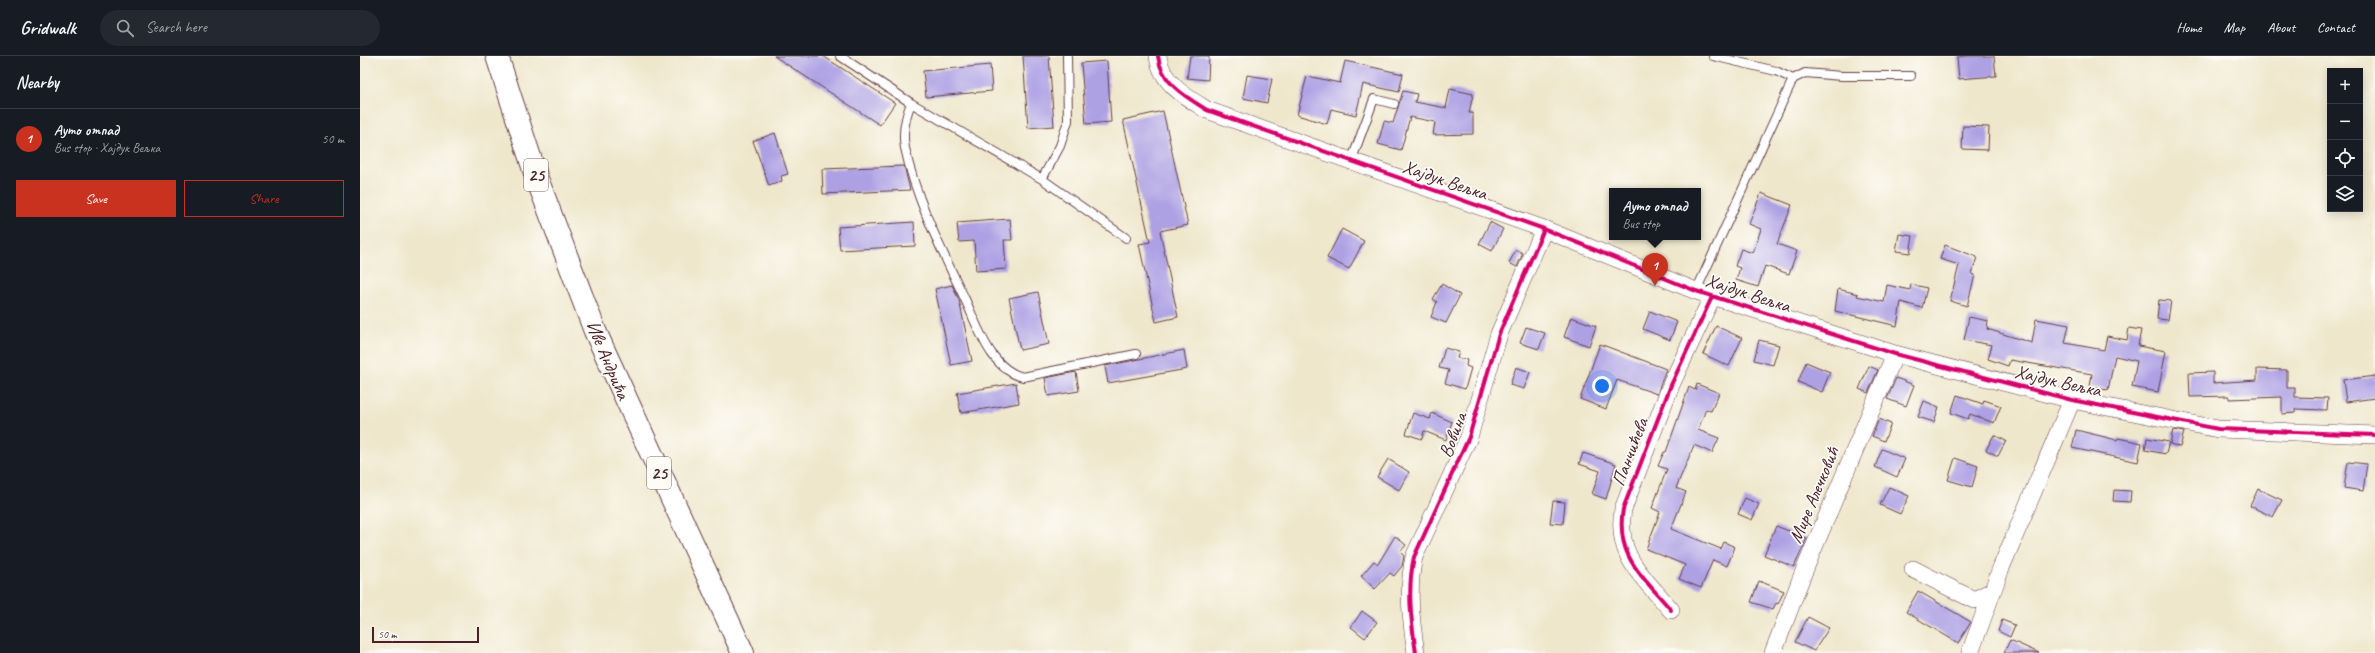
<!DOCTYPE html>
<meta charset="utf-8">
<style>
body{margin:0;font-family:Caveat,sans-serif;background:#242831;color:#f1f3f6}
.controls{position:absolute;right:12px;top:12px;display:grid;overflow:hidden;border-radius:0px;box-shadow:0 2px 10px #0003}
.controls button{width:36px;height:36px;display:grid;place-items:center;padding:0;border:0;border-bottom:1px solid #363941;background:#171b24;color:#f1f3f6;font:20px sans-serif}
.scale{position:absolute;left:12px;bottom:10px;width:107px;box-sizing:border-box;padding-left:4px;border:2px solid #4a1f2b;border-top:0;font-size:11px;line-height:14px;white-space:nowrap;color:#4a1f2b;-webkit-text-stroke:3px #fdfcf7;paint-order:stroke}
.you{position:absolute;left:1242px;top:330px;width:14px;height:14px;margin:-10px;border:3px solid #fff;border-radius:50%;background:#1a73e8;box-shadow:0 0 0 6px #1a73e833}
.badge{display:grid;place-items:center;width:26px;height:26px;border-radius:50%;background:#c8321e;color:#fff;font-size:13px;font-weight:700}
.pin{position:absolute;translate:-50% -33px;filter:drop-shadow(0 1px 2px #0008)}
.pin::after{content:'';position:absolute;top:21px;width:14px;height:12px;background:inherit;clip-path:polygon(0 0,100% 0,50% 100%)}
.popup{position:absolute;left:1249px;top:132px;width:92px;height:52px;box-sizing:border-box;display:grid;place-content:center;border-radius:0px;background:#171b24;filter:drop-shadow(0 1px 3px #0005);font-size:13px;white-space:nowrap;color:#9ea1a6}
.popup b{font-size:15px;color:#f1f3f6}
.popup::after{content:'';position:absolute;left:50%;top:100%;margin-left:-8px;border:8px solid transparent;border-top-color:#171b24}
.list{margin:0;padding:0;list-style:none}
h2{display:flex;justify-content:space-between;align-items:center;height:52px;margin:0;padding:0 16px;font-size:17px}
h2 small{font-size:13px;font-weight:400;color:#9ea1a6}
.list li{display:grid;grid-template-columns:26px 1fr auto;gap:12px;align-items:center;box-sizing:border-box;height:60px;padding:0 16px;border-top:1px solid #363941}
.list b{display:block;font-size:15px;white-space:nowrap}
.list p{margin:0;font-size:13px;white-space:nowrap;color:#9ea1a6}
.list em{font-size:13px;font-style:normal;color:#9ea1a6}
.actions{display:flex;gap:8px;padding:12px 16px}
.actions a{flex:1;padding:9px 0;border:1px solid #c8321e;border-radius:0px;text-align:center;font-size:14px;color:#c8321e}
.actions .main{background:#c8321e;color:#fff}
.icon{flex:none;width:22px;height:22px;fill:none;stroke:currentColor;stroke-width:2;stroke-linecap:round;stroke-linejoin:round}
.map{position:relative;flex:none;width:2015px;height:597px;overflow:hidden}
header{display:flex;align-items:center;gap:24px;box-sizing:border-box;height:56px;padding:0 20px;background:#171b24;border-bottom:1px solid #363941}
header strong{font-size:19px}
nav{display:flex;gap:22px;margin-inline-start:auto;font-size:14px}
.search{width:280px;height:36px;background:#242831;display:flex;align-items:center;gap:10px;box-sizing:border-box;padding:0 14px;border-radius:22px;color:#9ea1a6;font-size:15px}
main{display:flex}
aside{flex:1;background:#171b24}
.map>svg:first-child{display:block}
.building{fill:#ada1e4}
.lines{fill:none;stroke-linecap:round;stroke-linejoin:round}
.service-casing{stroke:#633d43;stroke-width:10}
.minor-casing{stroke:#633d43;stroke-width:18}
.primary-casing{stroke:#633d43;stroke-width:24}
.service{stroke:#fff;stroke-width:8}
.minor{stroke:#fff;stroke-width:17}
.primary{stroke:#fff;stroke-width:22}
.cycleway-casing{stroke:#fdfcf7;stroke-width:6}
.cycleway{stroke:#d6006c;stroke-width:4}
.labels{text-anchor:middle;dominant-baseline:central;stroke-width:3.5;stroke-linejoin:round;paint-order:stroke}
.shield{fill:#fdfcf7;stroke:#806168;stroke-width:1}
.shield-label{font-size:18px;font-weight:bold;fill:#4a1f2b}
.street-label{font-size:19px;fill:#4a1f2b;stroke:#fdfcf7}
</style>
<header>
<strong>Gridwalk</strong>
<div class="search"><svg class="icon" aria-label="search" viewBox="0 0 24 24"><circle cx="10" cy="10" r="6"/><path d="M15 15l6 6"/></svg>Search here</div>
<nav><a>Home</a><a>Map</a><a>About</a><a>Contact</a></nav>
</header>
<main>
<aside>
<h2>Nearby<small></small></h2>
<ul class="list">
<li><span class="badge">1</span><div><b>Ауто отпад</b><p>Bus stop · Хајдук Вељка</p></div><em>50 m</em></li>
</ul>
<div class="actions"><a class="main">Save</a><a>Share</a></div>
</aside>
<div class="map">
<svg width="2015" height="597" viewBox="0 0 2015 597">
<rect width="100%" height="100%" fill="#fdfcf7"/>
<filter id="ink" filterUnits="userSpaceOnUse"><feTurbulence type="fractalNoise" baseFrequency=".025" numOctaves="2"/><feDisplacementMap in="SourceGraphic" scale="8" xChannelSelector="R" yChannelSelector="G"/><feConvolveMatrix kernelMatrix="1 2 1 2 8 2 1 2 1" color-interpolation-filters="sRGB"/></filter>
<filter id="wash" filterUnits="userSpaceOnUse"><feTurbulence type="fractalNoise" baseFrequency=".012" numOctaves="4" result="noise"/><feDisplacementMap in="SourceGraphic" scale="16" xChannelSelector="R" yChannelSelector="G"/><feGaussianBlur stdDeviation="0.9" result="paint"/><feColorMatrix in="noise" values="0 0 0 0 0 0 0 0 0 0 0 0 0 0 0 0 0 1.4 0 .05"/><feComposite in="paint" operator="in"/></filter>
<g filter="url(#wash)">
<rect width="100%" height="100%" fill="#efe7cc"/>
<g id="blocks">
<path class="building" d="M414,0H463L535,47L520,69Z
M663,0H689L694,70L668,72Z
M830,0H849L848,24L827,22Z
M1609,0H1634L1636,20L1599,23L1597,1Z
M747,5L751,66L726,68L721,7Z
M985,5L1043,18L1039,36L1003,28L996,59L971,53L967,68L937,59L947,20L980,27Z
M630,9L632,35L566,41L563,15Z
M887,19L912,23L907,47L883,42Z
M1090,33L1113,38L1109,57H1113V78L1073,79L1075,66L1050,61L1041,94L1018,88L1024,65L1033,67L1043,35L1057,38L1055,46L1086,52Z
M803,55L828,169L800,175L818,261L796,266L779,188L790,186L763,64Z
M1603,70L1629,71L1628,94L1602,93Z
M415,77L428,118L421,120L422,125L409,130L393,85Z
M544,110L550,134L463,138L462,113Z
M1401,137L1432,149L1417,188L1437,195L1429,218L1405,210L1398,231L1376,224L1380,212L1375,210L1381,193L1393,197L1401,173L1389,168Z
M650,163L652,184H644L646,213L616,215L614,185L599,186L597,167Z
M554,166L555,190L480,194L478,171Z
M1130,166L1143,173L1132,195L1119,188Z
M982,173L1004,185L989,213L967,202Z
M1539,178L1553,180L1550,197L1536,195Z
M1585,189L1617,201L1612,218L1615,219L1607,250L1590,245L1599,209L1580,203Z
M1156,194L1163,197L1157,211L1149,207Z
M1082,228L1100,239L1086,267L1071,261L1077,246L1073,243Z
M1551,228L1567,232L1562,252L1541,246L1537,270L1475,255L1478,233L1498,238L1497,240L1524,246L1527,229L1550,234Z
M592,229L599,244L612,305L591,309L575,233Z
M678,236L689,288L660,294L649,242Z
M1799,244L1811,245L1808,264L1797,263Z
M1290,255L1317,266L1310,284L1283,273Z
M1211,261L1236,270L1229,290L1204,281Z
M1609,261L1628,265L1627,273L1672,287L1676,263L1709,269L1705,287L1744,294L1747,280L1767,284L1769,272L1781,274L1778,290L1806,295L1798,336L1772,331L1777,305L1755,300L1748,334L1730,331L1732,318L1650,304L1648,310L1628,303L1632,289L1604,284Z
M1356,270L1382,282L1369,310L1343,298Z
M1166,271L1185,277L1179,293L1160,287Z
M1399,284L1419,289L1413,309L1394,304Z
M1240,288L1306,313L1297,338L1257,324L1246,353L1220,343Z
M1085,292L1099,296L1097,302L1107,304L1106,310L1111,312L1105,333L1085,327L1089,314L1079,312Z
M824,294L827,313L748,327L745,310Z
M1446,306L1470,316L1462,336L1438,326Z
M1509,310L1518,314L1508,337L1499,333Z
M1156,311L1170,316L1164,333L1150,329Z
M1897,313L1927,314V332H1935V341L1968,342L1967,354L1935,353V357L1922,358V341L1869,343V340L1830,341L1829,317L1853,316V327L1897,324Z
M716,316L719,335L688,340L685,322Z
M2015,320V342L1986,346L1983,324Z
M1536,322L1554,329L1546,350L1527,343Z
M656,327L659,347L601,357L597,337Z
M1337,328L1359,337L1351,355L1346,353L1338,374L1359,382L1352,397L1334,389L1316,432L1326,436L1311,473L1361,493L1364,486L1375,491L1367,510L1353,504L1341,532L1319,523L1325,509L1286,493L1300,456L1292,452L1307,413L1298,410L1304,396H1306L1329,331L1335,334Z
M1597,339L1623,348L1624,344L1641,350L1634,367L1610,358L1608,363L1591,357Z
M1564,345L1579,351L1574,366L1558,361Z
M1053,357L1070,363L1072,357L1092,366L1086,384L1064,375L1062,383L1046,378Z
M1519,363L1531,368L1524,385L1512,380Z
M1716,374L1757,384L1758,382L1782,387L1778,406L1712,392Z
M1813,374L1824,376L1820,391L1810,388Z
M1634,379L1646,385L1638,400L1626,394Z
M1787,382L1809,386L1806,398L1785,394Z
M1522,393L1545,403L1537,421L1515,411Z
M1223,397L1256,408L1246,443L1232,438L1240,415L1219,408Z
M1595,402L1618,410L1612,431L1588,424Z
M1028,403L1049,416L1039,434L1017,421Z
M1988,406L2007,408L2003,435L1984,432Z
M1529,431L1549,440L1540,458L1520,449Z
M1898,433L1922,444L1913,461L1890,450Z
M1754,434L1771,435L1770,446L1753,445Z
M1385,442L1399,448L1392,464L1378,458Z
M1193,445L1205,446L1203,468L1190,467Z
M1416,470L1447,482L1434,511L1404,499Z
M1035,480L1046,489L1040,496L1044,500L1042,510L1034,520L1030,517L1015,533L1001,520L1014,505L1018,508Z
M1399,525L1424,535L1418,548L1416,547L1413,553L1391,546Z
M1558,535L1611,566L1598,587L1546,556Z
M1002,555L1017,566L1005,582L991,571Z
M1448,561L1469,572L1454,595L1435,586Z
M1642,564L1655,569L1650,581L1638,575Z
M1650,584L1679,597H1644Z"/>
</g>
</g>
<g filter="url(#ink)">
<use href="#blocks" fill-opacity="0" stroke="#633d43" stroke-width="1"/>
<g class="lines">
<g class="service-casing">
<path id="service" d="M480,0L551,47L682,123L766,182
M1353,0L1416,15L1433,23
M551,47C545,62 542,76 545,92C556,144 581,193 604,241C613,260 620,281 632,298C640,309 649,318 663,321L776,298
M991,106L1014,43L1034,48
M682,123L700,90L708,65L707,0
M1336,235L1433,23L1445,17L1482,20H1551"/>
</g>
<g class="minor-casing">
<path id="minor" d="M798,0C801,27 826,41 847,54L1184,173L1336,235L1535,298L1712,344L1858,373L2015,379
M1553,513L1614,544L1632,535
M1311,554C1283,520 1255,501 1263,453L1311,329L1352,241
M1056,597C1051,564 1047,533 1054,501L1109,381L1139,278L1184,173
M1413,597L1442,520L1535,298
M1610,597L1641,512L1712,344"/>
</g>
<g class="primary-casing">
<path id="primary" d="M137,0L176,120L235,275L383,597"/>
</g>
<use href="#service" class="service"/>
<use href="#minor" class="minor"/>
<use href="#primary" class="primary"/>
<g class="cycleway-casing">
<path id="cycleway" d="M798,0C801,27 826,41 847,54L1184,173L1336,235L1535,298L1712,344L1858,373L2015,379
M1311,554C1283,520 1255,501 1263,453L1311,329L1352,241
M1056,597C1051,564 1047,533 1054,501L1109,381L1139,278L1184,173"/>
</g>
<use href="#cycleway" class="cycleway"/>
</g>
</g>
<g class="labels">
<g class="shield">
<rect x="164" y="103" width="24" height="32" rx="3"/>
<rect x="287" y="401" width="24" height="32" rx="3"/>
</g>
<g class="shield-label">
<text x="176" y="119">25</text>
<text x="299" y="417">25</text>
</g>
<g class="street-label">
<text transform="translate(1085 124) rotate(19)">Хајдук Вељка</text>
<text transform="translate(1388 237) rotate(18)">Хајдук Вељка</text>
<text transform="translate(248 304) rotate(67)">Иве Андрића</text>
<text transform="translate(1698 325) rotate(13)">Хајдук Вељка</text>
<text transform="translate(1093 379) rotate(-69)">Вовина</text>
<text transform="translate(1270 396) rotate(-69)">Панчићева</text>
<text transform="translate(1454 439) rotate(-67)">Мире Алечковић</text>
</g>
</g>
</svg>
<div class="controls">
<button>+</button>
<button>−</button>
<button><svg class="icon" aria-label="locate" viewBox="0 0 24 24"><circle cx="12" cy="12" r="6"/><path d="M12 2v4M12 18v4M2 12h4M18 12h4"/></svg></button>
<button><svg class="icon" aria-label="layers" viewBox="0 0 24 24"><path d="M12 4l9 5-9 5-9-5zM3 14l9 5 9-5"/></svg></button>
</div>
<div class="scale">50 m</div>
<div class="you"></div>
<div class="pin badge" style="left:1295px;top:230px">1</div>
<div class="popup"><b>Ауто отпад</b>Bus stop</div>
</div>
</main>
